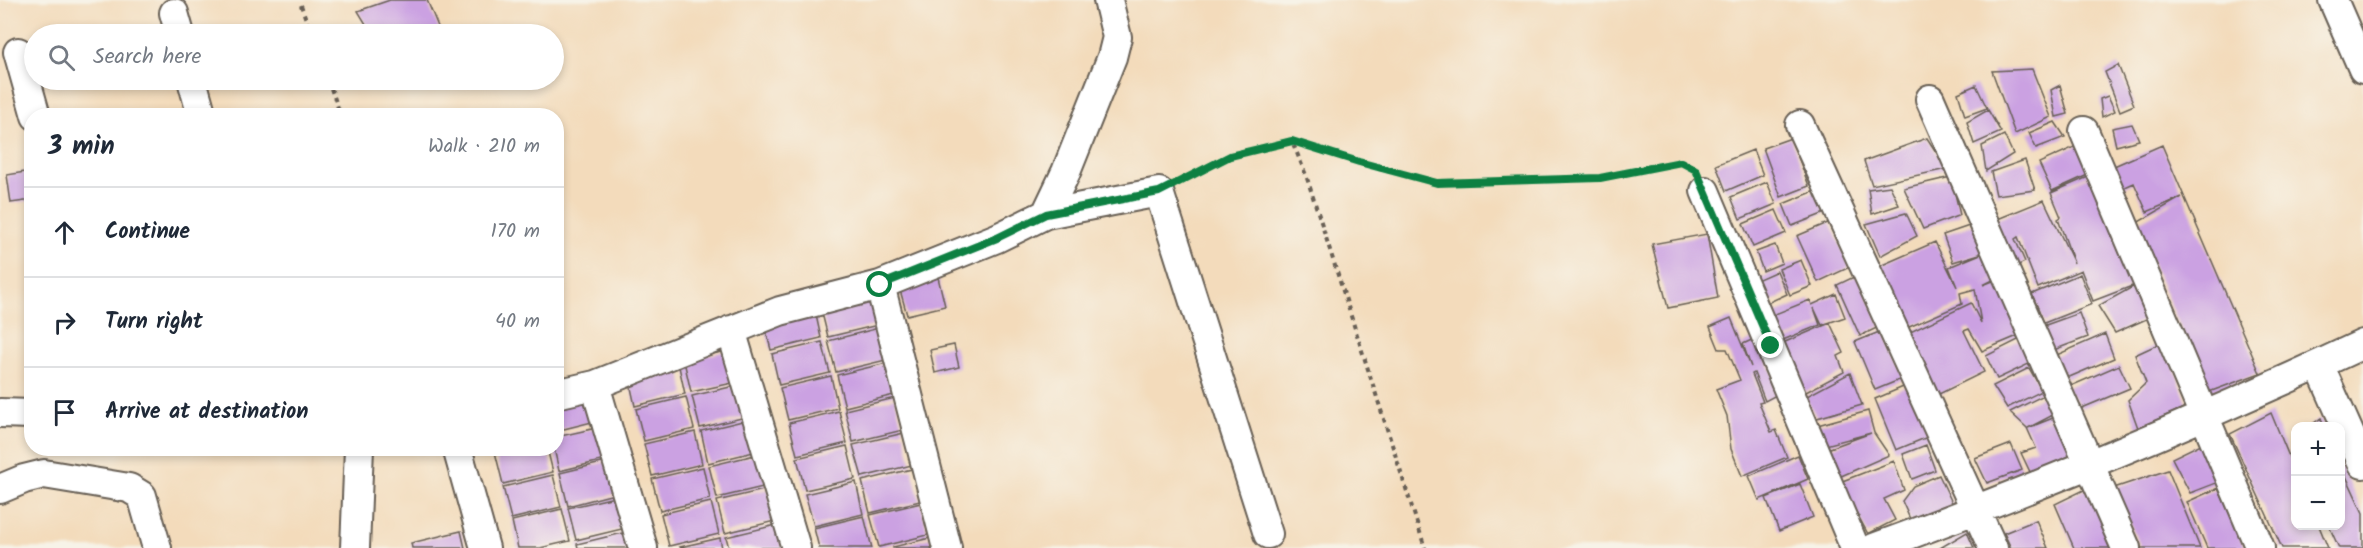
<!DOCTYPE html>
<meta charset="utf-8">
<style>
body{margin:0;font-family:Kalam,sans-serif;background:#f2f2f3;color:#1f2937}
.controls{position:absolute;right:18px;bottom:18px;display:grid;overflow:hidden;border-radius:12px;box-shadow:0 3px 9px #0003}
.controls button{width:54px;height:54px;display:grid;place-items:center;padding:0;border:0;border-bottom:2px solid #e0e1e3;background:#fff;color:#1f2937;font:30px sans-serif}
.stop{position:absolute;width:18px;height:18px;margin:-14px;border:4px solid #0b8043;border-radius:50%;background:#fff}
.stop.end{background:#0b8043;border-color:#fff;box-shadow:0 2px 6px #0008}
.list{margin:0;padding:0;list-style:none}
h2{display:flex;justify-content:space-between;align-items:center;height:78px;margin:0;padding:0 24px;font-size:26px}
h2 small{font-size:20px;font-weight:400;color:#747a83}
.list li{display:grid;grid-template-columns:39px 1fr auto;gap:18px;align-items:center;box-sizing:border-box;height:90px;padding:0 24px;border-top:2px solid #e0e1e3}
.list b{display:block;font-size:22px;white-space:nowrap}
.list em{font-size:20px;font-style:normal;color:#747a83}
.icon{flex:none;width:33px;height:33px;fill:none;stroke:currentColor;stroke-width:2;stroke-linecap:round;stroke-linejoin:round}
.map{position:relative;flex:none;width:2363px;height:548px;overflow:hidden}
.search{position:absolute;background:#fff;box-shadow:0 3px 9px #0003;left:24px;top:24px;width:540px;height:66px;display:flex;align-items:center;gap:15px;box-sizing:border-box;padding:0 21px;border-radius:33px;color:#747a83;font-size:22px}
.panel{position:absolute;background:#fff;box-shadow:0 3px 9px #0003;left:24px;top:108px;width:540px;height:348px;border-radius:24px}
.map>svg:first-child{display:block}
.building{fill:#cba1e2}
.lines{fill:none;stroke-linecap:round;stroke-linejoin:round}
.street-casing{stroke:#675f54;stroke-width:32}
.path{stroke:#675f54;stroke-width:4;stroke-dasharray:4.5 4.5;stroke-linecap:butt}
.street{stroke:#fff;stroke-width:28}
.route{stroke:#0b8043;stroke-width:8}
</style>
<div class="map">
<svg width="2363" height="548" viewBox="0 0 2363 548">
<rect width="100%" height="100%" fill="#f7f3e8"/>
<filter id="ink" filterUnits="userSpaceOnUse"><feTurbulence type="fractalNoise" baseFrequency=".0167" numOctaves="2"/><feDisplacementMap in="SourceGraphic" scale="12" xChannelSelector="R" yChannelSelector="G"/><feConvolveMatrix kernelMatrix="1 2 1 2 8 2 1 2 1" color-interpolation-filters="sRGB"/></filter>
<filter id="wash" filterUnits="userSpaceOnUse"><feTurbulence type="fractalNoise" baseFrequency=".008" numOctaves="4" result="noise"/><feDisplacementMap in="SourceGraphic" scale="24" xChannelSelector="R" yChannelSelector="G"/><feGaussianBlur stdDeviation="1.35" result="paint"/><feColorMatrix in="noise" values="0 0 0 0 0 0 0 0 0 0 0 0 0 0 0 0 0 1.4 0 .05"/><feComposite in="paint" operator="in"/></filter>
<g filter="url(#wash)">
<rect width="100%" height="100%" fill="#f3dbbb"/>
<g id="blocks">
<path class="building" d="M390,0H427L441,34H372L358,11Z
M2118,65L2134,105L2120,111L2105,72Z
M2032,69L2051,117L2015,134L1992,71Z
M1976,85L1987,108L1965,116L1958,93Z
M2060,85L2068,114L2056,117L2051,90Z
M2108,96L2115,111L2102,117L2100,99Z
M1988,110L2001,132L1974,144L1967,122Z
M2055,122L2065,137L2036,148L2029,133Z
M2132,124L2139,140L2116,146L2112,128Z
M2004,135L2013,154L1986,171L1982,146Z
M1791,138L1809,186L1781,197L1763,148Z
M1927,138L1947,169L1872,185L1864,161Z
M2081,144L2092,173L2052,191L2039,163Z
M2162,145L2260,373L2209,392L2135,224L2182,197L2147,212L2134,183L2114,192L2105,170Z
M1753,150L1763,175L1726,191L1716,165Z
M2025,160L2035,190L1996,195L1991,172Z
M31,171L32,200L11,203L7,175Z
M2095,174L2140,283L2093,301L2081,270L2038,288L2018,237L2015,239L2025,262L2008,270L1988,223L2044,200L2074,263L2058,219L2061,217L2051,193Z
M1951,177L1960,215L1923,229L1904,188Z
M1767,182L1776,204L1740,219L1731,197Z
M1890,186L1899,205L1872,214L1868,189Z
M1815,191L1825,213L1792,226L1783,204Z
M1776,210L1786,233L1753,247L1743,224Z
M1906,213L1917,236L1880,256L1866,224Z
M1830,222L1850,267L1818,282L1797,236Z
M1978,223L1999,277L1983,285L2003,277L2027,332L1982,351L1969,329L1964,331L1984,372L1935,396L1906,334L1971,303L1981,323L1975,289L1960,293L1962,304L1900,331L1873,269L1935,242L1957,287L1949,267L1983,253L1953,262L1943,235Z
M1707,234L1718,298L1668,308L1652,244Z
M1775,245L1782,263L1763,271L1756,252Z
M1801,260L1812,286L1790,295L1779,269Z
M936,269L945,306L907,315L897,279Z
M1777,271L1787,294L1763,305L1752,282Z
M2080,274L2092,304L2044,323L2032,294Z
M1858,275L1881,326L1860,336L1837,285Z
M2140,283L2153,316L2115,333L2098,306Z
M870,293L878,325L828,337L820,305Z
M1836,294L1845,317L1822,325L1814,308L1820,325L1773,344L1763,319L1810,300L1812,305Z
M814,306L821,338L771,350L763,318Z
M2079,313L2088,337L2051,351L2043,326Z
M1731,318L1751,367L1743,344L1756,338L1782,392L1765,401L1754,373L1752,374L1763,402L1759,403L1771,432L1776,430L1787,457L1742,476L1731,449L1727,416L1716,389L1740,380L1727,349H1719L1710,327Z
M1830,323L1844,353L1838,356L1844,372L1806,392L1791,377L1778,345Z
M879,328L886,360L836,372L828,341Z
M1884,330L1904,378L1875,390L1855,342Z
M2105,334L2114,358L2067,378L2052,357Z
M2020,339L2031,363L1997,379L1986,356Z
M2165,341L2188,406L2138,428L2128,400L2146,383L2135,355Z
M822,342L830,373L779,385L772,354Z
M954,345L959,367L935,373L930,350Z
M734,349L742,381L691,392L684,361Z
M678,362L685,394L635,406L628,374Z
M887,363L894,395L845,407L837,375Z
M2119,365L2130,388L2082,408L2066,388Z
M2029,368L2042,391L2007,408L1993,386Z
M1850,373L1862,405L1817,418L1805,397Z
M831,376L838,408L788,420L780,388Z
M743,384L750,416L700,428L692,396Z
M1908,385L1930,436L1896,450L1875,399Z
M584,391L592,422L556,431V397Z
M2050,392L2057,413L2028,428L2063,414L2076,456L2032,476L2021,453L2036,448L2027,428L2010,412Z
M686,397L694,429L644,441L636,409Z
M895,398L903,430L853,442L845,410Z
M839,411L847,443L797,455L789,423Z
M1868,411L1874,433L1889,455L1839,477L1822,451L1871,433L1826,445L1814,426Z
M2271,413L2295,471V525L2319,526L2328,548H2282L2230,434Z
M2321,418L2324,426H2310Z
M751,419L758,451L708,463L701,431Z
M601,427L609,459L559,471L554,448H556V437Z
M695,432L702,464L652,476L644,444Z
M904,433L912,465L862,477L853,445Z
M2205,442L2221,481L2190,493L2172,458Z
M2011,444L2022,470L1987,483L1975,458Z
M1926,445L1935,470L1912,479L1903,454Z
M847,446L855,479L805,490L797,458Z
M508,448H547L553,472L503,484L495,452Z
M759,454L767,486L717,498L709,466Z
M1798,455L1808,479L1759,500L1749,476Z
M610,461L618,493L568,506L560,473Z
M1894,461L1904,490L1884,499L1895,520L1868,534L1840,482Z
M2340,463L2363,513V548H2339L2329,526H2340Z
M703,467L710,499L660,511L652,479Z
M912,469L920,501L870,513L862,481Z
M2168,470L2200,548H2141L2114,488Z
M553,475L561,507L511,519L503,487Z
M1939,475L1956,511L1914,528L1902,501L1913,486Z
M856,482L863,514L814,526L805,494Z
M1800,484L1813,517L1779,531L1766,498Z
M2088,488L2114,548H2074L2055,504Z
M2218,488L2245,548H2207L2187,502Z
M768,489L775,521L725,533L717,501Z
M619,496L626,528L576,540L568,508Z
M711,502L719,534L669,546L661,514Z
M921,503L928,535L879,547L870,515Z
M562,509L570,541L540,548H518L512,521Z
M864,516L872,548H819L814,528Z
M2036,520L2048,548H2011L2004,533Z
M776,525L782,548H729L726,537Z
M461,531L465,548H412L411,543Z
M627,532L631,548H578L577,544Z
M1967,532L1974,548H1940Z
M720,538L722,548H681L680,547Z
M930,538L932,548H893V547Z"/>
</g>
</g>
<g filter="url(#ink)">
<use href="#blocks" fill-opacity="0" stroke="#675f54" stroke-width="1.5"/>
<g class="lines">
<g class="street-casing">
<path id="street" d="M2333,0L2363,69
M174,13L180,34
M18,52L36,116
M192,80L202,116
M1930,99L2126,548
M1800,125L1993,548
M2084,131L2260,548
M1705,191L1855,548
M1046,214L1159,192L1268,534
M880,285L947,548
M731,330L796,548
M2319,365L2363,464
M595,385L643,548
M556,394L595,385L780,311L880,285L997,238L1046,214L1066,172L1112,57L1117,37L1108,0
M0,413L32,414
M457,448L485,548
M0,489L24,479L44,474L129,488L142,496L157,548
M355,548L359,448
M1874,548C2040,487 2203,419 2363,344"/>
</g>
<path class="path" d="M301,5L311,34
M328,80L341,116
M1292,141L1359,162L1438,183L1600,178L1681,162L1689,166
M1186,178L1230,156L1292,141L1306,175L1425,548"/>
<use href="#street" class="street"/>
</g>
</g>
<g class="lines" filter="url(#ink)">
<path class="route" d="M880,285L997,238L1046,214L1159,192L1230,156L1292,141L1359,162L1437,183L1600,178L1681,162L1696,170L1771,346"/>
</g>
</svg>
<div class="controls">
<button>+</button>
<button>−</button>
</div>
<div class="stop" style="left:880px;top:285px"></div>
<div class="stop end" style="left:1771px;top:346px"></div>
<div class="search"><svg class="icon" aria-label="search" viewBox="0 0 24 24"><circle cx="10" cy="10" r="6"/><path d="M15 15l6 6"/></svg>Search here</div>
<section class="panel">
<h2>3 min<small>Walk · 210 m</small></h2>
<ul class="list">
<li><svg class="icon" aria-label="ahead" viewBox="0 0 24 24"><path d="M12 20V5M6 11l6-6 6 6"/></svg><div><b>Continue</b></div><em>170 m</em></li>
<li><svg class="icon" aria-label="right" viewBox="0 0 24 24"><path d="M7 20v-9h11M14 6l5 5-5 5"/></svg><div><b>Turn right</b></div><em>40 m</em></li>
<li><svg class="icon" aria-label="arrive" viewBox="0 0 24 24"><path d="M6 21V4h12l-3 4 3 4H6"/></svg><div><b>Arrive at destination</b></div></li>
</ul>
</section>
</div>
